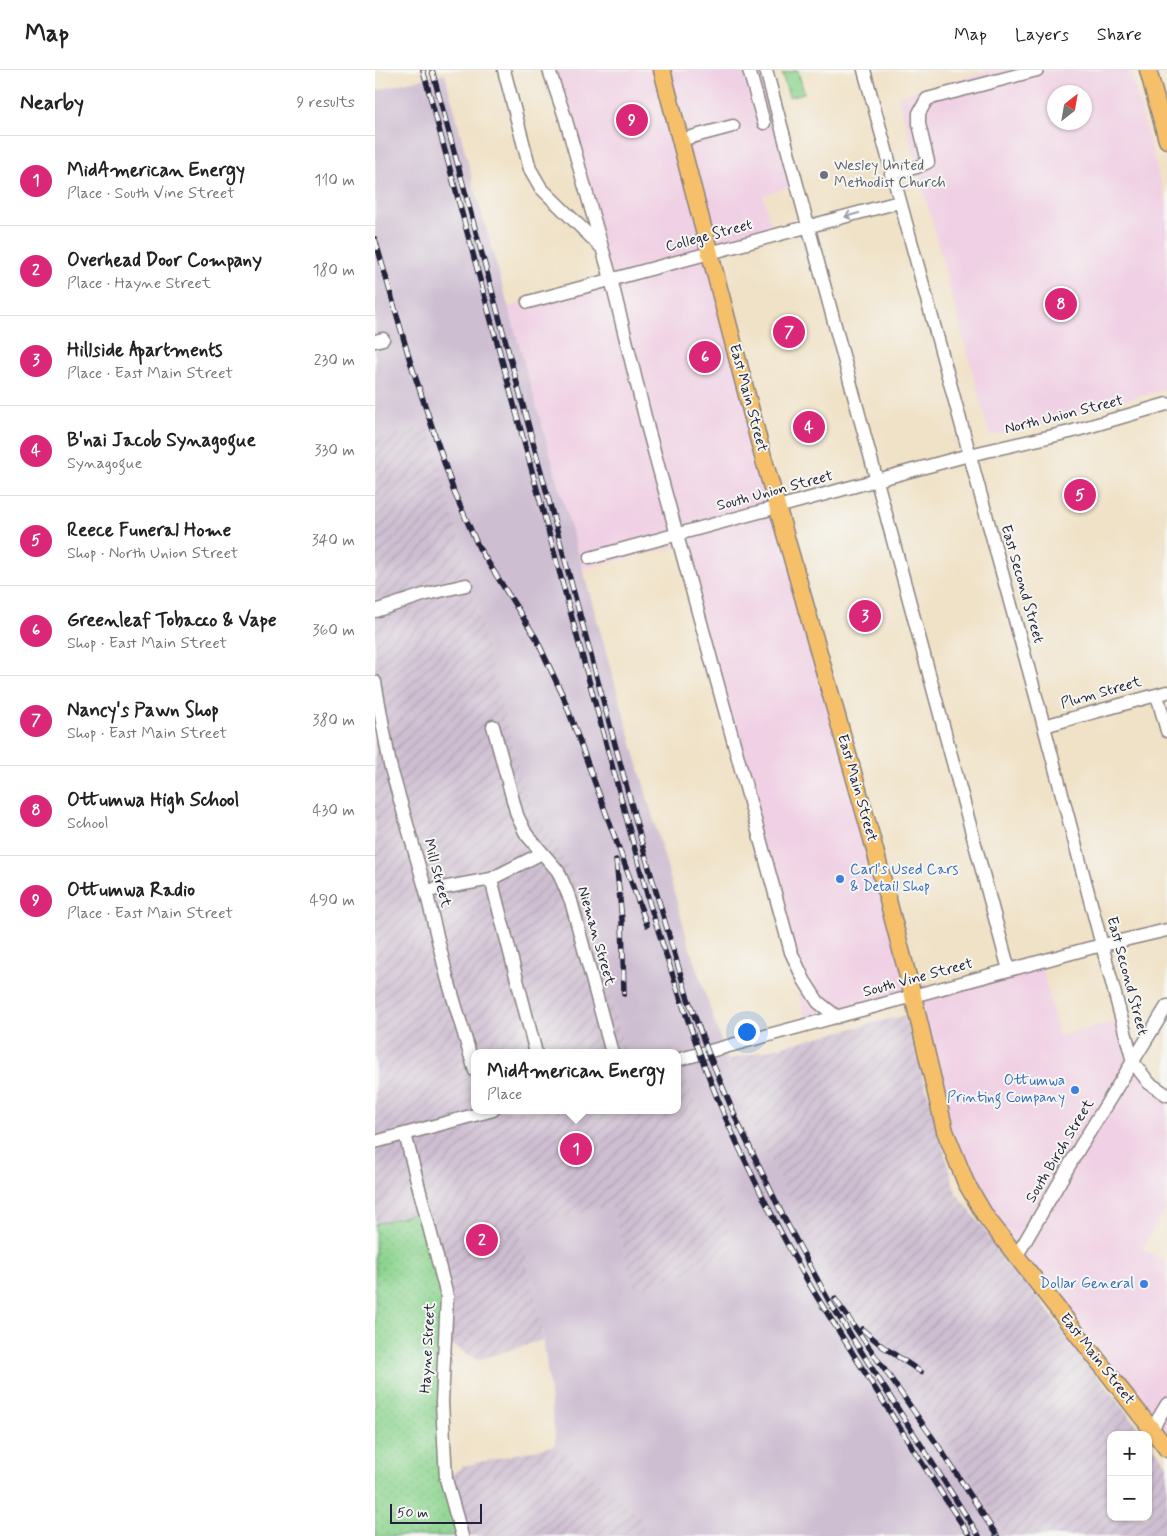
<!DOCTYPE html>
<meta charset="utf-8">
<style>
body{margin:0;font-family:Mynerve,sans-serif;background:#f2f2f2;color:#222}
.controls{position:absolute;right:15px;bottom:15px;display:grid;overflow:hidden;border-radius:10px;box-shadow:0 1px 4px #0004}
.controls button{width:45px;height:45px;display:grid;place-items:center;padding:0;border:0;border-bottom:1px solid #e0e0e0;background:#fff;color:#222;font:25px sans-serif}
.compass{position:absolute;left:672px;top:15px;width:45px;height:45px;border-radius:50%;background:#fff;box-shadow:0 1px 4px #0004;rotate:31deg}
.scale{position:absolute;left:15px;bottom:12px;width:92px;box-sizing:border-box;padding-left:5px;border:2px solid #22223b;border-top:0;font-size:14px;line-height:18px;white-space:nowrap;color:#22223b;-webkit-text-stroke:4px #f6f6f2;paint-order:stroke}
.you{position:absolute;left:371px;top:961px;width:18px;height:18px;margin:-12px;border:4px solid #fff;border-radius:50%;background:#1a73e8;box-shadow:0 0 0 8px #1a73e833}
.badge{display:grid;place-items:center;width:32px;height:32px;border-radius:50%;background:#db2777;color:#fff;font-size:16px;font-weight:700}
.pin{position:absolute;translate:-50% -50%;border:2px solid #fff;box-shadow:0 1px 5px #0006}
.popup{position:absolute;left:96px;top:979px;width:210px;height:65px;box-sizing:border-box;display:grid;place-content:center;border-radius:10px;background:#fff;filter:drop-shadow(0 1px 4px #0005);font-size:16px;white-space:nowrap;color:#767676}
.popup b{font-size:19px;color:#222}
.popup::after{content:'';position:absolute;left:50%;top:100%;margin-left:-10px;border:10px solid transparent;border-top-color:#fff}
.list{margin:0;padding:0;list-style:none}
h2{display:flex;justify-content:space-between;align-items:center;height:65px;margin:0;padding:0 20px;font-size:21px}
h2 small{font-size:16px;font-weight:400;color:#767676}
.list li{display:grid;grid-template-columns:32px 1fr auto;gap:15px;align-items:center;box-sizing:border-box;height:90px;padding:0 20px;border-top:1px solid #e0e0e0}
.list b{display:block;font-size:19px;white-space:nowrap}
.list p{margin:0;font-size:16px;white-space:nowrap;color:#767676}
.list em{font-size:16px;font-style:normal;color:#767676}
.map{position:relative;flex:none;width:792px;height:1466px;overflow:hidden}
header{display:flex;align-items:center;gap:30px;box-sizing:border-box;height:70px;padding:0 25px;background:#fff;border-bottom:1px solid #e0e0e0}
header strong{font-size:24px}
nav{display:flex;gap:28px;margin-inline-start:auto;font-size:18px}
main{display:flex}
aside{flex:1;background:#fff}
.map>svg:first-child{display:block}
.built{fill:#f0d0e4;fill-rule:evenodd}
.industrial{fill:url(#industrial-furrows)}
.railway{fill:#cebed1}
.grass{fill:url(#grass-dots);stroke:#577b65}
.park{fill:url(#park-tufts);stroke:#577b65}
.lines{fill:none;stroke-linecap:round;stroke-linejoin:round}
.minor-casing{stroke:#898281;stroke-width:15}
.major-casing{stroke:#898281;stroke-width:19}
.minor{stroke:#fff;stroke-width:12}
.major{stroke:#f6c06b;stroke-width:16}
.rail-casing{stroke:#22223b;stroke-width:5.5}
.rail{stroke:#f6f6f2;stroke-width:4;stroke-dasharray:11;stroke-linecap:butt}
.oneway{stroke:#9c9ca7}
.worship-dot{fill:#6b7280;stroke:#f6f6f2;stroke-width:2}
.shop-dot{fill:#3f7fe0;stroke:#f6f6f2;stroke-width:2}
.labels{text-anchor:middle;dominant-baseline:central;stroke-width:4;stroke-linejoin:round;paint-order:stroke}
.worship-label{font-size:15px;fill:#5b616d;stroke:#f6f6f2;text-anchor:start}
.street-label{font-size:15px;fill:#22223b;stroke:#f6f6f2}
.shop-label{font-size:15px;fill:#366cbe;stroke:#f6f6f2;text-anchor:end}
</style>
<header>
<strong>Map</strong>
<nav><a>Map</a><a>Layers</a><a>Share</a></nav>
</header>
<main>
<aside>
<h2>Nearby<small>9 results</small></h2>
<ul class="list">
<li><span class="badge">1</span><div><b>MidAmerican Energy</b><p>Place · South Vine Street</p></div><em>110 m</em></li>
<li><span class="badge">2</span><div><b>Overhead Door Company</b><p>Place · Hayne Street</p></div><em>180 m</em></li>
<li><span class="badge">3</span><div><b>Hillside Apartments</b><p>Place · East Main Street</p></div><em>230 m</em></li>
<li><span class="badge">4</span><div><b>B'nai Jacob Synagogue</b><p>Synagogue</p></div><em>330 m</em></li>
<li><span class="badge">5</span><div><b>Reece Funeral Home</b><p>Shop · North Union Street</p></div><em>340 m</em></li>
<li><span class="badge">6</span><div><b>Greenleaf Tobacco &amp; Vape</b><p>Shop · East Main Street</p></div><em>360 m</em></li>
<li><span class="badge">7</span><div><b>Nancy's Pawn Shop</b><p>Shop · East Main Street</p></div><em>380 m</em></li>
<li><span class="badge">8</span><div><b>Ottumwa High School</b><p>School</p></div><em>430 m</em></li>
<li><span class="badge">9</span><div><b>Ottumwa Radio</b><p>Place · East Main Street</p></div><em>490 m</em></li>
</ul>
</aside>
<div class="map">
<svg width="792" height="1466" viewBox="0 0 792 1466">
<defs>
<pattern id="industrial-furrows" width="10" height="10" patternUnits="userSpaceOnUse" patternTransform="scale(1.25)"><rect width="10" height="10" fill="#cebed1"/><path d="M-1 1l2-2M0 10L10 0M9 11l2-2" fill="none" stroke="#b1a3b4"/></pattern>
<pattern id="grass-dots" width="8" height="8" patternUnits="userSpaceOnUse" patternTransform="scale(1.25)"><rect width="8" height="8" fill="#8cd48f"/><path d="M2 2h.1M6 6h.1" fill="none" stroke="#78b67c" stroke-width="1.8" stroke-linecap="round"/></pattern>
<pattern id="park-tufts" width="24" height="20" patternUnits="userSpaceOnUse" patternTransform="scale(1.25)"><rect width="24" height="20" fill="#8cd48f"/><path d="M3 7l-1-3M5 7V3M7 7l1-3M15 17l-1-3M17 17v-4M19 17l1-3" fill="none" stroke="#78b67c"/></pattern>
</defs>
<rect width="100%" height="100%" fill="#f6f6f2"/>
<filter id="ink" filterUnits="userSpaceOnUse"><feTurbulence type="fractalNoise" baseFrequency=".02" numOctaves="2"/><feDisplacementMap in="SourceGraphic" scale="10" xChannelSelector="R" yChannelSelector="G"/><feConvolveMatrix kernelMatrix="1 2 1 2 8 2 1 2 1" color-interpolation-filters="sRGB"/></filter>
<filter id="wash" filterUnits="userSpaceOnUse"><feTurbulence type="fractalNoise" baseFrequency=".0096" numOctaves="4" result="noise"/><feDisplacementMap in="SourceGraphic" scale="20" xChannelSelector="R" yChannelSelector="G"/><feGaussianBlur stdDeviation="1.12" result="paint"/><feColorMatrix in="noise" values="0 0 0 0 0 0 0 0 0 0 0 0 0 0 0 0 0 1.4 0 .05"/><feComposite in="paint" operator="in"/></filter>
<g filter="url(#wash)">
<rect width="100%" height="100%" fill="#f0e2c7"/>
<path class="built" d="M174,0H391L422,115L388,125L399,166L335,183L537,926L666,892L684,966L747,950L758,992L792,1025V1137L767,1178L792,1193V1379L591,1113L538,927L432,955L305,476L207,499L133,237L236,209Z
M619,0H755L792,137V319L615,366L523,26ZM680,22H710V52H680Z"/>
<path class="industrial" d="M52,355L59,370L65,394L150,722L196,799L252,983H100V1040H302V1006L308,1004L323,1036L361,1187L260,1222L236,1135L145,1161L167,1256L168,1270L102,1290L70,1271L50,1141L0,1154V370Z
M530,945L581,1123L769,1365H736V1447H773V1370L792,1394V1466H631L579,1381L518,1289L458,1211L373,1050L353,990Z
M181,1375L266,1447L273,1466H87L71,1409L88,1396Z"/>
<path class="railway" d="M70,4L98,112L316,882L373,1050L458,1211L518,1289L579,1381L631,1466H273L266,1447L181,1375L167,1256L145,1161L236,1135L260,1222L361,1187L323,1036L308,1004L302,1006V983H252L196,799L150,722L65,394L59,370L53,356L0,370V21L25,14Z"/>
<path class="grass" d="M50,1141L72,1226L71,1409L87,1466H0V1154Z"/>
<path class="park" d="M423,0L429,23L414,27L407,4Z"/>
</g>
<g filter="url(#ink)">
<g class="lines">
<g class="minor-casing">
<path id="minor" d="M129,0L155,99L166,118L227,178
M174,0L190,47L236,209L273,359L416,882L429,910L443,932L462,947
M374,0L389,53
M391,0L634,900
M489,0L662,630L758,992L774,1013L792,1025
M305,70L358,56
M516,104L542,97L553,92L544,54V43L552,29L662,0
M153,232L524,132
M0,271L8,269
M215,488L594,385L695,362L792,334
M0,541L48,525L91,515
M0,612L15,695L51,821L72,907L100,1001
M782,625L792,661
M118,656L142,745L151,764L183,801L196,831L237,983
M669,656L792,622
M116,809L161,983
M51,821L116,809L167,783
M302,990L715,878L792,860
M30,1064L72,1226L67,1332L71,1409L87,1466
M0,1072L118,1040
M641,1187L705,1077L792,936
M777,1359L792,1334"/>
</g>
<g class="major-casing">
<path id="major" d="M287,0L387,383L497,769L538,926L570,1061L591,1113L611,1147L792,1379
M773,0L792,70"/>
</g>
<use href="#minor" class="minor"/>
<use href="#major" class="major"/>
<g class="rail-casing">
<path id="rail" d="M48,0L275,835C298,907 321,979 351,1049C378,1109 408,1170 442,1227C462,1259 483,1291 503,1323C533,1371 563,1419 595,1466
M57,0L269,781L312,926L333,982L362,1051L409,1148L454,1231L604,1466
M0,169L35,291L79,422L104,478L161,568L188,626L272,855
M241,790L247,850L249,924
M460,1229L564,1377L622,1466
M487,1259L507,1276L546,1302"/>
</g>
<use href="#rail" class="rail"/>
</g>
<defs><path id="oneway-shaft" d="M-6 0H5M1.5-3L5.5 0L1.5 3" fill="none" stroke-width="1.6" stroke-linecap="round" stroke-linejoin="round" transform="scale(1.25)"/></defs>
<use class="oneway" href="#oneway-shaft" transform="translate(477 145) rotate(165)"/>
</g>
<circle class="worship-dot" cx="449" cy="105" r="5"/>
<g class="shop-dot">
<circle cx="465" cy="809" r="5"/>
<circle cx="700" cy="1020" r="5"/>
<circle cx="769" cy="1214" r="5"/>
</g>
<g class="labels">
<g class="worship-label">
<text x="459" y="96">Wesley United<tspan x="459" dy="17">Methodist Church</tspan></text>
</g>
<g class="street-label">
<text transform="translate(334 166) rotate(-15)">College Street</text>
<text transform="translate(373 328) rotate(75)">East Main Street</text>
<text transform="translate(689 345) rotate(-14)">North Union Street</text>
<text transform="translate(400 421) rotate(-15)">South Union Street</text>
<text transform="translate(647 514) rotate(74)">East Second Street</text>
<text transform="translate(726 623) rotate(-16)">Plum Street</text>
<text transform="translate(482 718) rotate(74)">East Main Street</text>
<text transform="translate(62 803) rotate(75)">Mill Street</text>
<text transform="translate(221 866) rotate(74)">Nieman Street</text>
<text transform="translate(752 906) rotate(75)">East Second Street</text>
<text transform="translate(543 908) rotate(-15)">South Vine Street</text>
<text transform="translate(685 1081) rotate(-59)">South Birch Street</text>
<text transform="translate(53 1278) rotate(-87)">Hayne Street</text>
<text transform="translate(722 1289) rotate(52)">East Main Street</text>
</g>
<g class="shop-label">
<text x="475" y="800" text-anchor="start">Carl's Used Cars<tspan x="475" dy="17">&amp; Detail Shop</tspan></text>
<text x="690" y="1011">Ottumwa<tspan x="690" dy="17">Printing Company</tspan></text>
<text x="759" y="1214">Dollar General</text>
</g>
</g>
</svg>
<div class="controls">
<button>+</button>
<button>−</button>
</div>
<svg class="compass" viewBox="-18 -18 36 36"><path d="M0-13l5 13h-10z" fill="#e53935"/><path d="M0 13l5-13h-10z" fill="#767676"/></svg>
<div class="scale">50 m</div>
<div class="you"></div>
<div class="pin badge" style="left:201px;top:1079px">1</div>
<div class="popup"><b>MidAmerican Energy</b>Place</div>
<div class="pin badge" style="left:107px;top:1170px">2</div>
<div class="pin badge" style="left:490px;top:546px">3</div>
<div class="pin badge" style="left:434px;top:357px">4</div>
<div class="pin badge" style="left:705px;top:425px">5</div>
<div class="pin badge" style="left:330px;top:287px">6</div>
<div class="pin badge" style="left:414px;top:262px">7</div>
<div class="pin badge" style="left:686px;top:234px">8</div>
<div class="pin badge" style="left:257px;top:50px">9</div>
</div>
</main>
